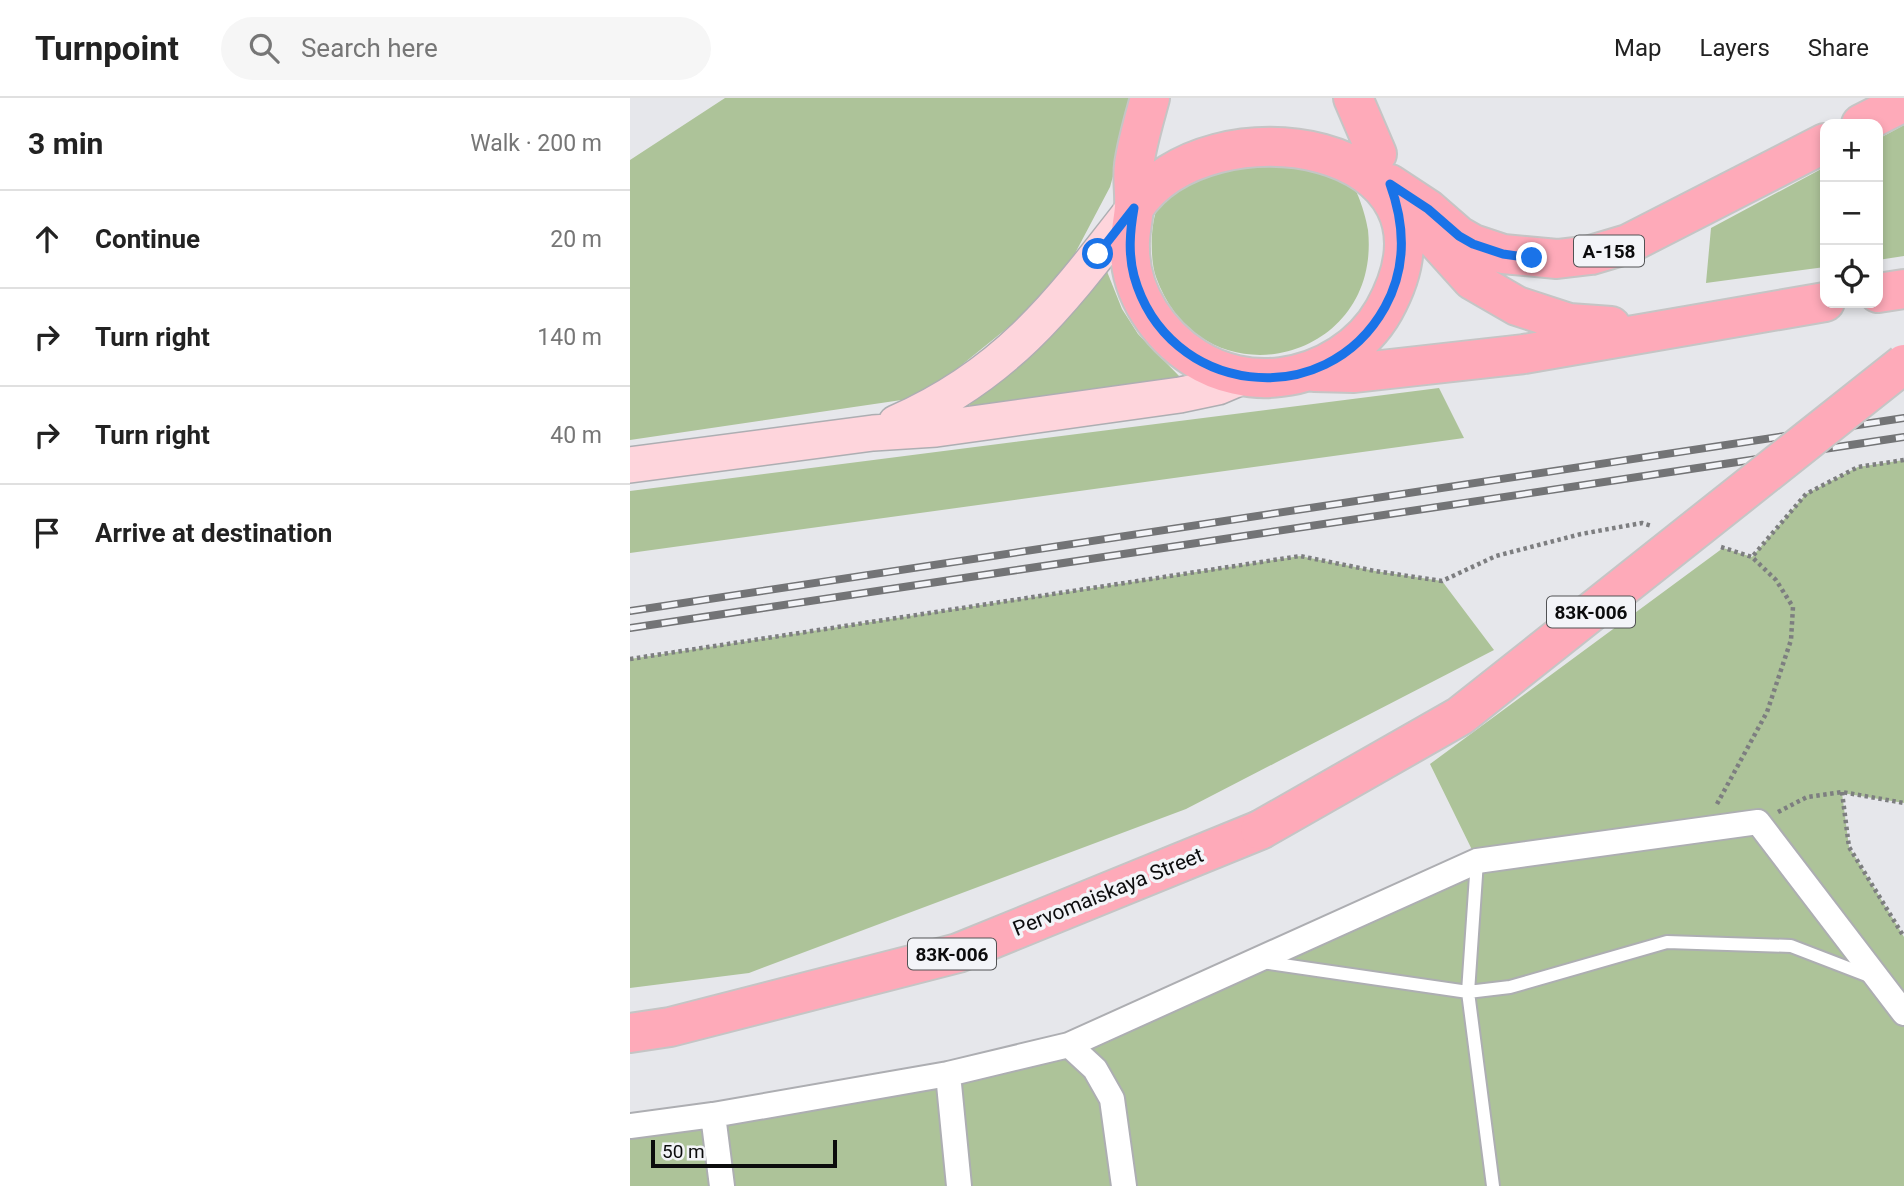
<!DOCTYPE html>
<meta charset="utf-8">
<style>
body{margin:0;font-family:Roboto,sans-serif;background:#f6f6f6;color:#222}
.controls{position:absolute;right:21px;top:21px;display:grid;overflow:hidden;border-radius:14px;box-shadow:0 4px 10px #0003}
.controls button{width:63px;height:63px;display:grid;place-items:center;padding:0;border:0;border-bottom:2px solid #e0e0e0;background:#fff;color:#222;font:35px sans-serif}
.scale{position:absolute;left:21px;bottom:18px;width:186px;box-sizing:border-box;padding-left:7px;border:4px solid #0c0c0d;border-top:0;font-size:19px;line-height:24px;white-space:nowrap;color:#0c0c0d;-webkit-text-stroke:5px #f3f4f8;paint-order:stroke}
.stop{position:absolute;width:21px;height:21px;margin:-16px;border:5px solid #1a73e8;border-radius:50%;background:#fff}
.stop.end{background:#1a73e8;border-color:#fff;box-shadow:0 2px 7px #0008}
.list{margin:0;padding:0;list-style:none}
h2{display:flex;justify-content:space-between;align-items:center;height:91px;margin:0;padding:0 28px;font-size:30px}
h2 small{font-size:23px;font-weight:400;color:#767676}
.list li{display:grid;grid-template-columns:46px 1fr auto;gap:21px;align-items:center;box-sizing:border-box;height:98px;padding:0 28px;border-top:2px solid #e0e0e0}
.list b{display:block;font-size:26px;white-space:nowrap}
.list em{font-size:23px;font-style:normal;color:#767676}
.icon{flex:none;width:38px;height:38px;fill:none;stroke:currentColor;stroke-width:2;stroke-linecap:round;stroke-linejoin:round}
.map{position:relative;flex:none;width:1274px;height:1088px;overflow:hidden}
header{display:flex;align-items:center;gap:42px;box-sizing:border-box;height:98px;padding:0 35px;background:#fff;border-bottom:2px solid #e0e0e0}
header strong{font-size:33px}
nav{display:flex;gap:38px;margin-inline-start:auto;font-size:24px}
.search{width:490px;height:63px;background:#f6f6f6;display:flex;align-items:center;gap:18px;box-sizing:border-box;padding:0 24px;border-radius:38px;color:#767676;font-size:26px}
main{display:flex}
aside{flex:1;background:#fff}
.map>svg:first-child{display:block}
.green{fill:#adc399}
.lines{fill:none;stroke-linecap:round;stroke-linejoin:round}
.lane-casing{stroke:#adaeb2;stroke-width:16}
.street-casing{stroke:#adaeb2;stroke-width:28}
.secondary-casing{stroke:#adaeb2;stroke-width:38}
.primary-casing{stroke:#c5c5c5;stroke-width:42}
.path{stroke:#7d7e80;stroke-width:4.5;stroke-dasharray:3.5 3.5;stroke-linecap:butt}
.lane{stroke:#fff;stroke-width:12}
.street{stroke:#fff;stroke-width:24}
.secondary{stroke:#fed5dc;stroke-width:35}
.primary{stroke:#feaab9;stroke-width:38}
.rail-casing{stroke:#737476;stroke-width:8}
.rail{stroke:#f3f4f8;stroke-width:5;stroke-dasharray:16;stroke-linecap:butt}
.primary-bridge-casing{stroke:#c5c5c5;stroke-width:42;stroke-linecap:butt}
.primary-bridge{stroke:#feaab9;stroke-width:38}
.route{stroke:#1a73e8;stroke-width:9}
.labels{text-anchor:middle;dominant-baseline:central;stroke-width:7;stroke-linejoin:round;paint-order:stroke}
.shield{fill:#f3f4f8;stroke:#515254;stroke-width:2}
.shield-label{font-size:19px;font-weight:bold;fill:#0c0c0d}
.street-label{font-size:21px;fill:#0c0c0d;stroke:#f3f4f8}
</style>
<header>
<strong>Turnpoint</strong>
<div class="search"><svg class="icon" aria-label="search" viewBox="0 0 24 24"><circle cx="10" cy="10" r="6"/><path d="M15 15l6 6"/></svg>Search here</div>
<nav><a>Map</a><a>Layers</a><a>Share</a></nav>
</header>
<main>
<aside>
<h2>3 min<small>Walk · 200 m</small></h2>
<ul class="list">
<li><svg class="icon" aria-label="ahead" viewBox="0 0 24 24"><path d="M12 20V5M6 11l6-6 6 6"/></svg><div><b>Continue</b></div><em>20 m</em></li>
<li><svg class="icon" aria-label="right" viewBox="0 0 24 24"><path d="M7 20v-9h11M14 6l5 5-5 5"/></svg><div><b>Turn right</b></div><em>140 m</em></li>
<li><svg class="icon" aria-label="right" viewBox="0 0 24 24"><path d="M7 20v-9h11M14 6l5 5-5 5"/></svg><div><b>Turn right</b></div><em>40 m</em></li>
<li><svg class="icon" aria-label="arrive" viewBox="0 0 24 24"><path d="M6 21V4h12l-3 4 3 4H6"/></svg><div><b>Arrive at destination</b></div></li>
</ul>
</aside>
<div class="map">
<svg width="1274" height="1088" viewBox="0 0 1274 1088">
<rect width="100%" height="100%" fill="#e6e7eb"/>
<path class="green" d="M95,0H505L480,89L441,163L386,223L292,299L0,342V62Z
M1274,27V158L1248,162V41Z
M622,38C646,49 670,61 695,72C702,75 713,78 719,83C728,91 736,119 738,132C752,266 572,308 526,179C519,160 520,112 534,97C540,90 552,85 560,79C581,66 602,52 622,38Z
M1195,69V169L1076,185L1081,130Z
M476,171L492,211L508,236L551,280L339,312L340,304Z
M809,290L834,340L0,455V393Z
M1274,362V705L1212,695L1219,749L1274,839V1088H0V1028L439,947L847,762L800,666L1093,450L1122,459L1176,396L1228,369Z
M670,458L745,473L812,483L864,552L556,711L119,875L0,890V561Z"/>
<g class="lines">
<g class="lane-casing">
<path id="lane" d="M847,763L838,894L863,1088
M632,864L838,894L880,889L1037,844L1161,848L1239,878"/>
</g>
<g class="street-casing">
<path id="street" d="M439,947L465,971L482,1001L494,1088
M318,976L329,1088
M83,1017L92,1088
M0,1028L83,1017L318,976L439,947L847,763L1128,724L1274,915"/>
</g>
<g class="secondary-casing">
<path id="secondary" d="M266,325C378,276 431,204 504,110
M0,367L243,335L306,331L550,297L588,289L614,278"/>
</g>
<g class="primary-casing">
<path id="primary" d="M723,0L747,56
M1231,26L1274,4
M760,86L798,111L829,138L843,146L873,156L927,161L961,157L998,146L1195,45
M504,110C577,0 849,41 754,212C733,249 693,274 651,279C622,283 590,276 565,260C529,237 500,196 500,151C499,137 503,124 504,109C505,95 502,81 504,67C507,45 514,22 520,0
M797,132L842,182L887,208L939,225L981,228
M1248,195L1274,191
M684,274L724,275L894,256L1195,204
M0,935L40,929L328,855L630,732"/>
</g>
<path class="path" d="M1091,449L1122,459L1176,396L1228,369L1274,362
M0,561L670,458L745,473L812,483L866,458L951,436L1012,425L1022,428
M1212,694L1219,749L1274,839
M1087,706L1137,614L1161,542L1163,509L1146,482L1122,459
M1148,714L1177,699L1212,694L1274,705"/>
<use href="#lane" class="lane"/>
<use href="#street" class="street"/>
<use href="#secondary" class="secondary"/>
<use href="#primary" class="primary"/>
<g class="rail-casing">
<path id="rail" d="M0,513L1274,320
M0,530L1274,339"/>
</g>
<use href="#rail" class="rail"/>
<g class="primary-bridge-casing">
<path id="primary-bridge" d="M630,732L830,618L1274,266"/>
</g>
<use href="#primary-bridge" class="primary-bridge"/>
</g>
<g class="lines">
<path class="route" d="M468,156L504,110C500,133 498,155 504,178C537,297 695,317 755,209C777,169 775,127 760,86L798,111L829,138L843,146L873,156L902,160"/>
</g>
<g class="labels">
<g class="shield">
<rect x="944" y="137.5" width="70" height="31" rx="5"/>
<rect x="917" y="498.5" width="88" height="31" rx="5"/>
<rect x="278" y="840.5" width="88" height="31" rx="5"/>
</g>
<g class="shield-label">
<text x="979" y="153">А-158</text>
<text x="961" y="514">83К-006</text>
<text x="322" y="856">83К-006</text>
</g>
<g class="street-label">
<text transform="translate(478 794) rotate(-22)">Pervomaiskaya Street</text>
</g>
</g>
</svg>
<div class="controls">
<button>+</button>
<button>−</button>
<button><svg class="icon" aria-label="locate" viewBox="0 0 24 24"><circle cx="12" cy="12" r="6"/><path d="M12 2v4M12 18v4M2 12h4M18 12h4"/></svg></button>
</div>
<div class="scale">50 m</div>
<div class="stop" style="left:468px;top:156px"></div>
<div class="stop end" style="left:902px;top:160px"></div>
</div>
</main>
